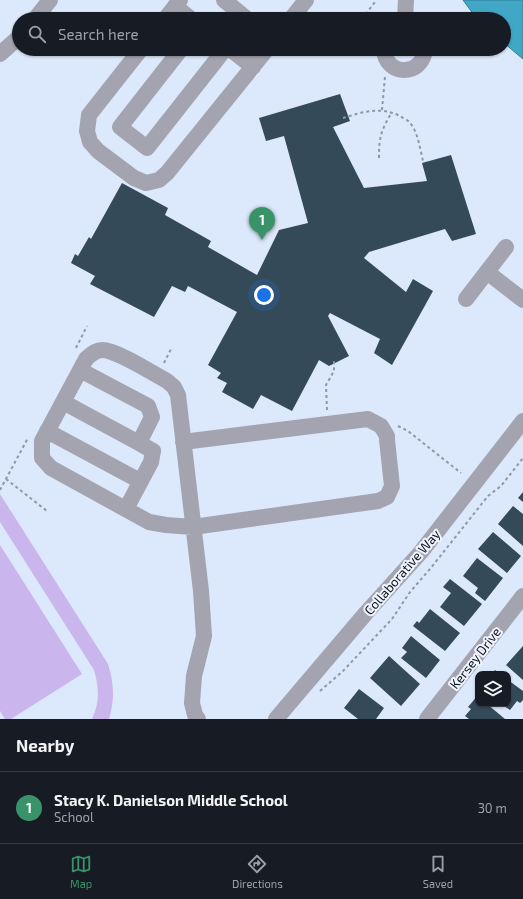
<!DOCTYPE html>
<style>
body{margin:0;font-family:"Exo 2",sans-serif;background:#20242c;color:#f1f3f6}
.controls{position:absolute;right:12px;bottom:12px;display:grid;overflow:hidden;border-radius:8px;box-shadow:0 1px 3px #0004}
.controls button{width:36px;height:36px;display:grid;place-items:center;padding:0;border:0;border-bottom:1px solid #363941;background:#171b24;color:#f1f3f6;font:20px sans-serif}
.you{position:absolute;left:264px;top:295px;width:14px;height:14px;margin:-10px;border:3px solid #fff;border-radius:50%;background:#1a73e8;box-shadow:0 0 0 6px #1a73e833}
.badge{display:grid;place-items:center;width:26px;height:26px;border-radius:50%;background:#389369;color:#fff;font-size:13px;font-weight:700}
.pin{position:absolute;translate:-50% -33px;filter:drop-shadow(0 1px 2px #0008)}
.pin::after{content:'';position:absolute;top:21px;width:14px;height:12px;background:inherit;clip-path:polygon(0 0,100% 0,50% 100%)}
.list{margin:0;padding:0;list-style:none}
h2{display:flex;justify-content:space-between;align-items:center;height:52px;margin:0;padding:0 16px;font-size:17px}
h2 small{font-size:13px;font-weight:400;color:#9ea1a6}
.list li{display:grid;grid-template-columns:26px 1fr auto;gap:12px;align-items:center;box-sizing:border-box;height:72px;padding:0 16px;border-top:1px solid #363941}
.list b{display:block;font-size:15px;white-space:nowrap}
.list p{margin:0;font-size:13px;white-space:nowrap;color:#9ea1a6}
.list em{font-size:13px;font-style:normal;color:#9ea1a6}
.icon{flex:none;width:22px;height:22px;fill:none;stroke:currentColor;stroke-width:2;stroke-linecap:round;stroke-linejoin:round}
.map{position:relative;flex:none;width:523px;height:719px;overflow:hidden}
.search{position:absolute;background:#171b24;box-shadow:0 1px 3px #0004;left:12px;right:12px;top:12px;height:44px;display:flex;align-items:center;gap:10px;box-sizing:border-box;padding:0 14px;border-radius:22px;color:#9ea1a6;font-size:15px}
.sheet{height:124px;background:#171b24}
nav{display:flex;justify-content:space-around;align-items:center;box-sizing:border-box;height:56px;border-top:1px solid #363941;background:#171b24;font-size:11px;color:#9ea1a6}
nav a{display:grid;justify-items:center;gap:2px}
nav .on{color:#389369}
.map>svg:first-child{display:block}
.green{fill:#cbb5ed}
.water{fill:#40a8c6;stroke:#317c93}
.building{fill:#354a59}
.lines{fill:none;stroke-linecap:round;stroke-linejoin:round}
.path{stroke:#8e98a6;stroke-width:2;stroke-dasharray:3 3;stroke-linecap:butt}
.minor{stroke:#a3a4b0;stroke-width:16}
.labels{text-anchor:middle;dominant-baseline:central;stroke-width:4;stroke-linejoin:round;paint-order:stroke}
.street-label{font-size:13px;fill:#0f141c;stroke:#eff4fe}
</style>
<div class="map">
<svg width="523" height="719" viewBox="0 0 523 719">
<rect width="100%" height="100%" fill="#dce8fb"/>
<path class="green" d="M0,494L108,664C114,683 115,699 109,719H92C100,703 99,687 94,670L0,522Z
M0,545L82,674L11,719H5L0,711Z"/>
<path class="water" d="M463,0H523V59L504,43V19H477Z"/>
<path class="building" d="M340,94L350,121L333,127L364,188L427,181L422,163L451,155L476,234L452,241L445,229L369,252L364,258L406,292L413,279L433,291L392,365L374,353L380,339L330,313L328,316L349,356L329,366L319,360L292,411L261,395L253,409L222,392L227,383L217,378L221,373L208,365L237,312L188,286L185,292L172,286L154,317L90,284L95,276L71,263L75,254L78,256L89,237L91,239L122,183L168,208L165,215L211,241L208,247L257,275L279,230L308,223L284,136L266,141L259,118Z
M523,492V502L518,498Z
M513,506L523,514V546L498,524Z
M493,532L521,556L507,573L478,549Z
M477,558L503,578L485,601L475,593L478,588L463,576Z
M450,579L482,604L464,626L440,607L451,593L443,587Z
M430,609L460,633L445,651L413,626L417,621L419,623Z
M411,636L440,660L426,678L401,658L407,652L402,648Z
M523,646V680L506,665Z
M389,656L420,684L401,706L370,678Z
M495,670L500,674H492Z
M508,680L523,691V700L520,703L517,701L510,710L501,704H508Z
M359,689L384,708L376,719H358L344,708Z
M478,695V704H487L505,719H469L465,716L471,709L468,707Z"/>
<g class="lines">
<path class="path" d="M362,19L375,2
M382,110L385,77
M343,118C363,112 380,106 400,116C403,118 408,120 410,123C418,132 420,149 423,161
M379,158C379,136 381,131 392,112
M76,348L87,326
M164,363L171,349
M327,410L326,385L334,371V361
M398,426L408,431L461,473
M6,479L47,511
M0,490L28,438
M320,691L343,671L392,619L410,592L430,569L488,496L501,486L523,458"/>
<path class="minor" d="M224,0L247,19
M175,6L191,19
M35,19L50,0
M165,19L180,0
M291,19L306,0
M405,19L406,0
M141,49L89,115L87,131L90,142L98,151L134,178L146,183L159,180L167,173L267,49
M181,49L120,127L147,148L225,49
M230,49L253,67
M384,49C385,77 423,77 425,49
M0,54L19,37
M487,272L523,300
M466,299L506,247
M80,370L148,406L152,417L139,443L153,451L151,462L126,509
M63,402L139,443
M47,431L140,481
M183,442L368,419L381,426L387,436V440L392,486L387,497L378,501L193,527L166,525L149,522L51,468L42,458V441L86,359C90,355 96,350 102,350C117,350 152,373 167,381L174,387L178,395L201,591L204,636L194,676L192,703L195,715L198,719
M276,719L366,613L421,552L523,421
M427,719L523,596"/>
</g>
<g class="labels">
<g class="street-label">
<text transform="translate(402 572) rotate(-49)">Collaborative Way</text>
<text transform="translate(475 658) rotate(-52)">Kersey Drive</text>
</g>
</g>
</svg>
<div class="controls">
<button><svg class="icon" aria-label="layers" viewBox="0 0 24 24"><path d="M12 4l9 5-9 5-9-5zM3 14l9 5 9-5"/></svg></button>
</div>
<div class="you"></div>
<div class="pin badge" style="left:262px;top:240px">1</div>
<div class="search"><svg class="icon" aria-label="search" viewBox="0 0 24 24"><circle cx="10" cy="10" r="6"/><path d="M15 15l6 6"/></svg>Search here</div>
</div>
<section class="sheet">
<h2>Nearby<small></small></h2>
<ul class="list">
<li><span class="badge">1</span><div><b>Stacy K. Danielson Middle School</b><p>School</p></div><em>30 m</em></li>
</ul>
</section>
<nav>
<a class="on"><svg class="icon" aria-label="map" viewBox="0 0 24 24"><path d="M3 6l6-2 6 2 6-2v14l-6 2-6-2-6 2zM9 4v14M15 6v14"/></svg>Map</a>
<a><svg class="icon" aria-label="directions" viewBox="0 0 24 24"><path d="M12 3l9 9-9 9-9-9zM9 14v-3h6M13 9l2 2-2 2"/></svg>Directions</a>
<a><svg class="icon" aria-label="saved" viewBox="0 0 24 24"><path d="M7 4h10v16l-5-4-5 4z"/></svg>Saved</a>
</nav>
